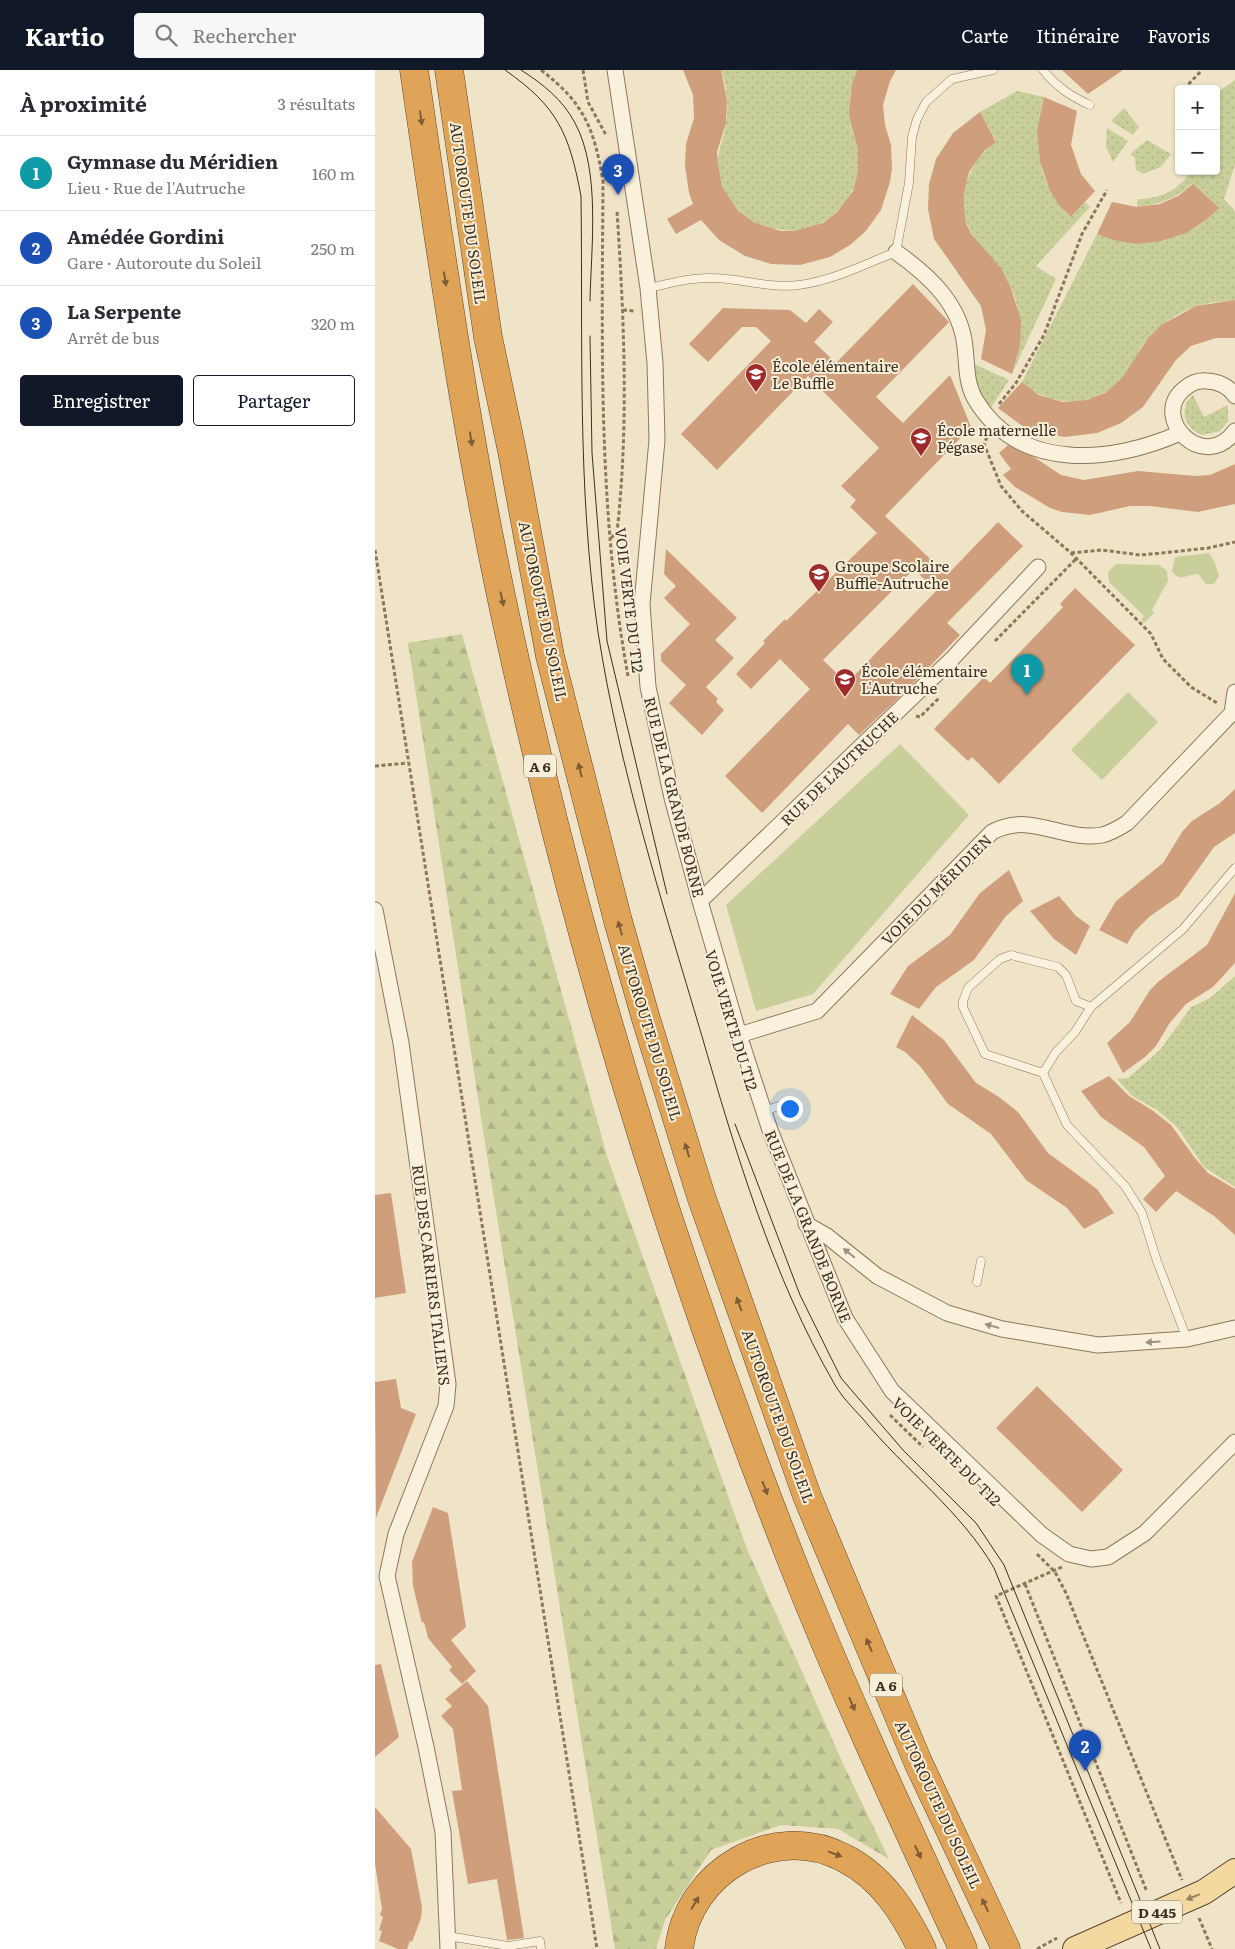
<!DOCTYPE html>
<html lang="fr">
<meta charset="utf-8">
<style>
body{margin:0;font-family:Literata,serif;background:#f7f7f7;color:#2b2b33}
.controls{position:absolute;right:15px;top:15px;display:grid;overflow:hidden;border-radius:5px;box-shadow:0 1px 4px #0004}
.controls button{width:45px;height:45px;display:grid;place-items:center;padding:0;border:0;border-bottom:1px solid #e1e1e2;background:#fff;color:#2b2b33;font:25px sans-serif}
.you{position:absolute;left:414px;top:1038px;width:18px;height:18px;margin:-12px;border:4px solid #fff;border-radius:50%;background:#1a73e8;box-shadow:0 0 0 8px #1a73e833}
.badge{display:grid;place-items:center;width:32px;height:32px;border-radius:50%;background:#111827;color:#fff;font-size:16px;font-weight:700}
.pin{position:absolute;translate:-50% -41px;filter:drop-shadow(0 1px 2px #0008)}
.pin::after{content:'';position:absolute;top:26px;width:18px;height:15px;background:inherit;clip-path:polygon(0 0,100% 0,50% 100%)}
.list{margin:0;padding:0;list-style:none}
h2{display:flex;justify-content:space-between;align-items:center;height:65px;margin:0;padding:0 20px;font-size:21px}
h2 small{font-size:16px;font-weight:400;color:#7c7c81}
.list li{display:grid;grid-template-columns:32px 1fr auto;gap:15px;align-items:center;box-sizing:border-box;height:75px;padding:0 20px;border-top:1px solid #e1e1e2}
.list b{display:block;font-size:19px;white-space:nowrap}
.list p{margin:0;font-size:16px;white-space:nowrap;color:#7c7c81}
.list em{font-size:16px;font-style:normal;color:#7c7c81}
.actions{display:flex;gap:10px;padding:15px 20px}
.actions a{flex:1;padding:11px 0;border:1px solid #111827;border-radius:5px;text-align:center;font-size:18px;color:#111827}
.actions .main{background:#111827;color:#fff}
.icon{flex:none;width:28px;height:28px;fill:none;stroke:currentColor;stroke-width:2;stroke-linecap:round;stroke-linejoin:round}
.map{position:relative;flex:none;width:860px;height:1879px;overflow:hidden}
header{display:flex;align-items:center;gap:30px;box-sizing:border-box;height:70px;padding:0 25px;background:#111827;color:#fff}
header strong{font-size:24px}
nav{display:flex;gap:28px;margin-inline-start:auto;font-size:18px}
.search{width:350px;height:45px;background:#f7f7f7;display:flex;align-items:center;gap:12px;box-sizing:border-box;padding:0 18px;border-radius:5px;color:#7c7c81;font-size:19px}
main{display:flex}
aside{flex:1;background:#fff}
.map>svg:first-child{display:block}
.grass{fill:url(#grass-dots)}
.forest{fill:url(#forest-firs)}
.park{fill:#c9cf9b}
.building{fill:#cf9f7d;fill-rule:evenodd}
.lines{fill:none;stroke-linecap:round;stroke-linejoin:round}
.lane-casing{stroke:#8d765c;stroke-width:9}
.street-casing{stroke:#8d765c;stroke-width:17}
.primary-casing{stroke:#5b4430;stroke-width:26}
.highway-casing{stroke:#5b4430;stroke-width:29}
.path{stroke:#8d765c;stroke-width:3;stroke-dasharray:4 2.5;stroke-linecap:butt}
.lane{stroke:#faf1dc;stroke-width:8}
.street{stroke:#faf1dc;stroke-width:15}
.primary{stroke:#f3d9a0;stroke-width:24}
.highway{stroke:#e0a458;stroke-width:28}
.tram{stroke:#3d2e20;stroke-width:1}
.oneway{fill:#7e5d36}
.oneway2{fill:#9c907e}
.oneway3{fill:#988460}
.labels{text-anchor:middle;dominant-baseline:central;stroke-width:4;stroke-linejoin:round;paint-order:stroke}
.shield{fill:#f7eed8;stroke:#756857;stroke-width:1}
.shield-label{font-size:14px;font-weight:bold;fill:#3d2e20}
.street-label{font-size:15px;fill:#3d2e20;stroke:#f7eed8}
.poi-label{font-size:15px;fill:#3d2e20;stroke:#f7eed8;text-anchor:start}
</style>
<header>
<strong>Kartio</strong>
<div class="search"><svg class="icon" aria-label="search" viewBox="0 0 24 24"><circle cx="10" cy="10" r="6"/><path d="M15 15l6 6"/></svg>Rechercher</div>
<nav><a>Carte</a><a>Itinéraire</a><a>Favoris</a></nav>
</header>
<main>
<aside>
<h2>À proximité<small>3 résultats</small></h2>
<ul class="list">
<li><span class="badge" style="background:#0f9aa8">1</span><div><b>Gymnase du Méridien</b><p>Lieu · Rue de l'Autruche</p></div><em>160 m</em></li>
<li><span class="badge" style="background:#1a4fb4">2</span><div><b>Amédée Gordini</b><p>Gare · Autoroute du Soleil</p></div><em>250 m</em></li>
<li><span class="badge" style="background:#1a4fb4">3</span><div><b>La Serpente</b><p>Arrêt de bus</p></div><em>320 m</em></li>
</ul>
<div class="actions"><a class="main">Enregistrer</a><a>Partager</a></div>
</aside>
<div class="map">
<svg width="860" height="1879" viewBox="0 0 860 1879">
<defs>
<pattern id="grass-dots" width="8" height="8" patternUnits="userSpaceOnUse" patternTransform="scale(1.25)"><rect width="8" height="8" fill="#c9cf9b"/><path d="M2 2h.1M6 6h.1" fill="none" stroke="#aeb285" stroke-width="1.8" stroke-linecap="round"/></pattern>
<pattern id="forest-firs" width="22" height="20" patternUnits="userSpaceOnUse" patternTransform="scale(1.25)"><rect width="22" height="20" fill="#c9cf9b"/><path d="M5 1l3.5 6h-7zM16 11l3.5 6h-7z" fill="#aeb285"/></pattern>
</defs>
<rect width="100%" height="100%" fill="#f0e4c8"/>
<path class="grass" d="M346,0H482C476,16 473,32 475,49C476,59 480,68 483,78C490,104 474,133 454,148C433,164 410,163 386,155C368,150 353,133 347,116C337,87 347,79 351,53C354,35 352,17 346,0Z
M860,10V95L849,129L860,141V232C829,228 795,244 774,267C763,279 759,294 749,306C722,339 677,339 647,312L722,164C768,181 809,171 843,138L817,114C800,129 785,134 762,137L763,129C785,129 804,120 816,101H841V23Z
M642,21L669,27C659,73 660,112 696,147L710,132L715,137L661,196L681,209L637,304C647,274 649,248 636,218C628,199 614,188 602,172C576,138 590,95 621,71L605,42Z
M749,38L764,57L758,65L736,51Z
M732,58L753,71L738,92L731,77Z
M772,70L796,84L786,97L768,104L761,100L760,88L755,84Z
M597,293L634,310L615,339L600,318Z
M818,325L829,347L853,335V351L845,361L827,365C809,358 803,338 818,325Z
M860,906V1117L829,1097L802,1057L782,1040L757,1026L742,1009L753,1008L785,980L816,937L835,928Z"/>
<path class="forest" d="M87,564L232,1086L372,1479L471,1700L514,1789L463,1759L406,1755L336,1780L290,1850L281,1879H240L110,1073L33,573Z"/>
<path class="park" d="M834,483L840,493L844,506L839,514H831L823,504C812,504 805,513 797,501L800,487Z
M741,494L784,495L792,501L793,511L777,540L779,543L769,553L766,550L769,546L734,512L733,502Z
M753,622L783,652L727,710L696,680Z
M525,674L594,745L438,924L381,941L351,835Z"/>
<path class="building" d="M308,0H346L352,30L351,53L342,82L343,94L347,117L363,141L380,153L406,161H419L448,153L462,142L478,121L483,102V80L475,50L474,39L477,14L482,0H521L515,11L508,35L510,55L516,75L517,98L515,112L506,140L490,162L475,175L455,187L425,195L396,194L370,186L344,170L326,150L301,164L292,149L318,134L314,123L310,96L311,74L319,48L318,25Z
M687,0H748L713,24Z
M669,27L702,41L696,75L706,104L720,121L696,147L684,135L675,121L665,92L662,61Z
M605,42L621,72L609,81L594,102L589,123V137L591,153L596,164L626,198L635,216L643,240L646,250L645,276L637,304L606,289L611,260L606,236L559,169L553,139L554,114L561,89L578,63Z
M818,114L844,138L832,149L811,163L786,171L763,174L738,170L722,164L737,132L762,137L785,134L803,126Z
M538,214L574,252L501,327L528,353L575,305L596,357L510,446L572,505L623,452L648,476L572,553L585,565L533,619L484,665L473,654L387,743L350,706L435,619L405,589L376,619L361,604L390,573L388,571L410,549L411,551L502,463L475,437L481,430L466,416L504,378L433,306L342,400L306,364L396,271L381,257H367L333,292L314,274L348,238L415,240L431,253L444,239L458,252L439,272L461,293ZM539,499L561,521L472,613L448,590Z
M860,230V268H841L816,276L801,290L768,337L746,353L722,363L689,367L650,358L623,338L647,312L664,325L688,332L712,330L730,323L747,308L773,268L786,255L821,236Z
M633,375L659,387L686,405L709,410L763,401L821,406L835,405L860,394V434L823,442L775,436H755L715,445L687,442L675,438L640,417L628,405L636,399L624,383Z
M291,479L362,548L340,570L359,588L331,617L343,629L341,632L349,640L327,665L294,633L311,615L286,591V584L315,554L289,528L301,516L289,504Z
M700,518L760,575L624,714L597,687L593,691L559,659L609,607L615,613L623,605L688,537L685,534Z
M860,719V763L839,777L804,826L774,847L760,861L752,874L724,860L741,831L788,793L807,762L817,751L845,733Z
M634,800L648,831L631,846L599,890L561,917L544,939L515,924L533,896L575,865L605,823Z
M860,823V893L838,917L811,934L794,954L781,976L770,987L748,1003L732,973L755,952L775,920L784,911L832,875Z
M684,826L701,846L715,856L701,885L679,869L655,841Z
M537,945L569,970L601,1013L624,1027L643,1042L673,1083L722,1119L739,1143L709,1159L692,1138L651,1110L616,1064L573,1034L545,996L530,982L521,977Z
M734,1006L754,1026L777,1040L796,1055L820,1088L833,1103L860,1119V1165L839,1146L801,1121L781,1142L768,1129L790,1106L769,1077L726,1047L706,1021Z
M16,1123L31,1223L0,1228V1125Z
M21,1309L26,1338L41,1344L1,1448L0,1312Z
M662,1316L748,1400L707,1442L621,1358Z
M58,1437L73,1443L91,1557L76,1570L101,1601L87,1614L74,1600L77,1597L53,1568L49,1552L47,1553L38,1516L37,1492Z
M6,1594L24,1667L0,1687V1595Z
M92,1611L113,1636L149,1868L132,1870L122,1809L93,1814L77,1721L87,1720L78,1659L66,1646L77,1636L70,1629Z
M0,1737L36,1779L47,1837L46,1848L37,1872L35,1871L32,1879H23L4,1871L7,1861L4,1860L8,1847L5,1845L7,1839L0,1794Z"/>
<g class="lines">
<g class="lane-casing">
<path id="lane" d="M668,0C682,17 695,26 715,35
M273,218C294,214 315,207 337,208C366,208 395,219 424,215C457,211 490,194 521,182L534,113L537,67L542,49L551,32L577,9L618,0
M668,1003L610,984L588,937V931L593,918L625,889L636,885L683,897L691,905L701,931L716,937
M389,1041L412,1033
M602,1212L606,1191
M812,1269L782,1191L767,1143L750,1116L692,1055L668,1003L681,982L700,962L716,937L808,859L860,798
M73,1866L133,1876L165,1871L166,1879"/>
</g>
<g class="street-casing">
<path id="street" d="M240,0L273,218L280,293L282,370L267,534L273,617L297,728L325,831L364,965L395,1060L470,1248L517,1321L667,1465L694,1484L716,1489L733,1487L770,1463L860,1372
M521,182C555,206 586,235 590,277C592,295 591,313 600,329C644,403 738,393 805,363
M860,326C854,316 842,311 831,311C823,310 815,314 809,319C774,348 829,404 860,361
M325,831L576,590L663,497
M0,840L26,973L73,1314L71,1336L21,1464L12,1506L51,1677L68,1762L73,1879
M364,965L442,941L617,762C656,741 688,772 727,765C736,763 744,758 752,753L857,643L860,622
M431,1154L452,1166L502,1206L572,1243L627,1259L723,1275L812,1269L860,1258"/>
</g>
<g class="primary-casing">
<path id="primary" d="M700,1879L829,1822L860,1801"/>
</g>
<g class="highway-casing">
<path id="highway" d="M39,0C68,199 96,398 141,594C211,906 306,1212 424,1509C474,1634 532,1757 588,1879
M74,0L113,267L137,381L175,586L243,851L271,949L326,1126L432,1426L543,1692L631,1879
M304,1879C313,1801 399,1751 469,1788C507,1807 529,1842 547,1879"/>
</g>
<path class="path" d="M166,0C209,33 219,58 228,111C227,276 223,442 253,606
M208,0L213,32L231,65
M809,19L827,0
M248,240L259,241
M624,334L641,313L669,265L707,164L732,120
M612,367L609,374L626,416L647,441L696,483L776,564L788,589L816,617L842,633
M236,468L242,462C254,355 249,248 242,141
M0,480L222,1879
M696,483L727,480L765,485L787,483L833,478L860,472
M620,571L701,489
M541,646L545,647L564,628
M0,696L33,693
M515,1345L548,1377
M662,1484L680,1502L691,1523L807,1810
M687,1497L621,1526L746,1833
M650,1514L772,1822
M824,1848L837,1879
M662,1879L682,1868"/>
<use href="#lane" class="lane"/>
<use href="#street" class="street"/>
<use href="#primary" class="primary"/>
<use href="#highway" class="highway"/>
<path class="tram" d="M130,0C183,37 194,63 206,126C208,271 202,418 223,562C244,698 287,831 326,963C361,1083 397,1206 460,1315C467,1327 478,1338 488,1349C530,1400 586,1441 619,1498L776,1879
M146,0C168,14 188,30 200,53C226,101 216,178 215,231
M215,266L217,383L232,571L292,824
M360,1054L425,1225L466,1308L528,1380L601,1453L629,1495L785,1879"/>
</g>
<defs><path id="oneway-solid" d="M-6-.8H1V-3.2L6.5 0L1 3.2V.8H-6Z" transform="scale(1.25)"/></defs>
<g class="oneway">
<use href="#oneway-solid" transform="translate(46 48) rotate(82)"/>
<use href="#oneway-solid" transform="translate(70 209) rotate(81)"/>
<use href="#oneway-solid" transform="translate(96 369) rotate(81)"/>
<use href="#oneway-solid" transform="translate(127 529) rotate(78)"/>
<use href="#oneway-solid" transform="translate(205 700) rotate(-104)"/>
<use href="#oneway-solid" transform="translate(245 858) rotate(-106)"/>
<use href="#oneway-solid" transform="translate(312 1080) rotate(-107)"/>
<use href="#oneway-solid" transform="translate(364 1234) rotate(-110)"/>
<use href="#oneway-solid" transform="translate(390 1418) rotate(69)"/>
<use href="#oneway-solid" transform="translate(494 1575) rotate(-113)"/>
<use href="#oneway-solid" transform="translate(477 1634) rotate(67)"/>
<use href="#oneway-solid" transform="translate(543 1782) rotate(65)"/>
<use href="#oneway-solid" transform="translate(460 1784) rotate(21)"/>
<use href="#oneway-solid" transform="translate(320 1833) rotate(-59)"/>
<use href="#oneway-solid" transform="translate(610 1835) rotate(-115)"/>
</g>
<g class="oneway2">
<use href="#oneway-solid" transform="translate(474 1183) rotate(-141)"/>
<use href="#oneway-solid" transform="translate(617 1256) rotate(-164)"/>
<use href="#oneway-solid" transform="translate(778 1272) rotate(176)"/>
</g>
<use class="oneway3" href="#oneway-solid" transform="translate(818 1827) rotate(158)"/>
<defs>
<g id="school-pin" transform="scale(1.125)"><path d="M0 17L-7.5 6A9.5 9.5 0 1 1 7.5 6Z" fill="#9e2a2b" stroke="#f7eed8"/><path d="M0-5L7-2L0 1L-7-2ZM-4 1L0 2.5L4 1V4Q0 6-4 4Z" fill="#fff"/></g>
</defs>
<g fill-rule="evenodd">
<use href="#school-pin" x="381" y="304"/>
<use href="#school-pin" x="546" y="368"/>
<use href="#school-pin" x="444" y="504"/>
<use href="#school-pin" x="470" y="609"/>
</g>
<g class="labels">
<g class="shield">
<rect x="149" y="684.5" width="32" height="23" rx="4"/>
<rect x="495" y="1603.5" width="32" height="23" rx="4"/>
<rect x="757" y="1830.5" width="50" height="23" rx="4"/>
</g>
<g class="shield-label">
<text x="165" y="696">A 6</text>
<text x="511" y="1615">A 6</text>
<text x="782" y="1842">D 445</text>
</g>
<g class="street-label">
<text transform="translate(94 143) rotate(82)">AUTOROUTE DU SOLEIL</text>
<text transform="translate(255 530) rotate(83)">VOIE VERTE DU T12</text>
<text transform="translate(169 541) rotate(78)">AUTOROUTE DU SOLEIL</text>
<text transform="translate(464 698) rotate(-44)">RUE DE L'AUTRUCHE</text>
<text transform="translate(300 727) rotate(76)">RUE DE LA GRANDE BORNE</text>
<text transform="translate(561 819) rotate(-45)">VOIE DU MÉRIDIEN</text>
<text transform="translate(357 950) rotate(73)">VOIE VERTE DU T12</text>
<text transform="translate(276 962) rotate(73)">AUTOROUTE DU SOLEIL</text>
<text transform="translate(434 1156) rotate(68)">RUE DE LA GRANDE BORNE</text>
<text transform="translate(57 1205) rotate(83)">RUE DES CARRIERS ITALIENS</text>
<text transform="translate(404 1346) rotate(70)">AUTOROUTE DU SOLEIL</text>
<text transform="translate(572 1381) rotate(45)">VOIE VERTE DU T12</text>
<text transform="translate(564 1734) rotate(65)">AUTOROUTE DU SOLEIL</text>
</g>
<g class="poi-label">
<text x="397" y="295">École élémentaire<tspan x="397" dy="17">Le Buffle</tspan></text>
<text x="562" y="359">École maternelle<tspan x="562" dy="17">Pégase</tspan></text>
<text x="460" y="495">Groupe Scolaire<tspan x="460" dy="17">Buffle-Autruche</tspan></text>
<text x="486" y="600">École élémentaire<tspan x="486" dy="17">L'Autruche</tspan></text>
</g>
</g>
</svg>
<div class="controls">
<button>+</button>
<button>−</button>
</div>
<div class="you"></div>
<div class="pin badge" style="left:652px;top:625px;background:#0f9aa8">1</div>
<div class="pin badge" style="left:710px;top:1701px;background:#1a4fb4">2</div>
<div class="pin badge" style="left:243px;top:125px;background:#1a4fb4">3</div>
</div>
</main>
